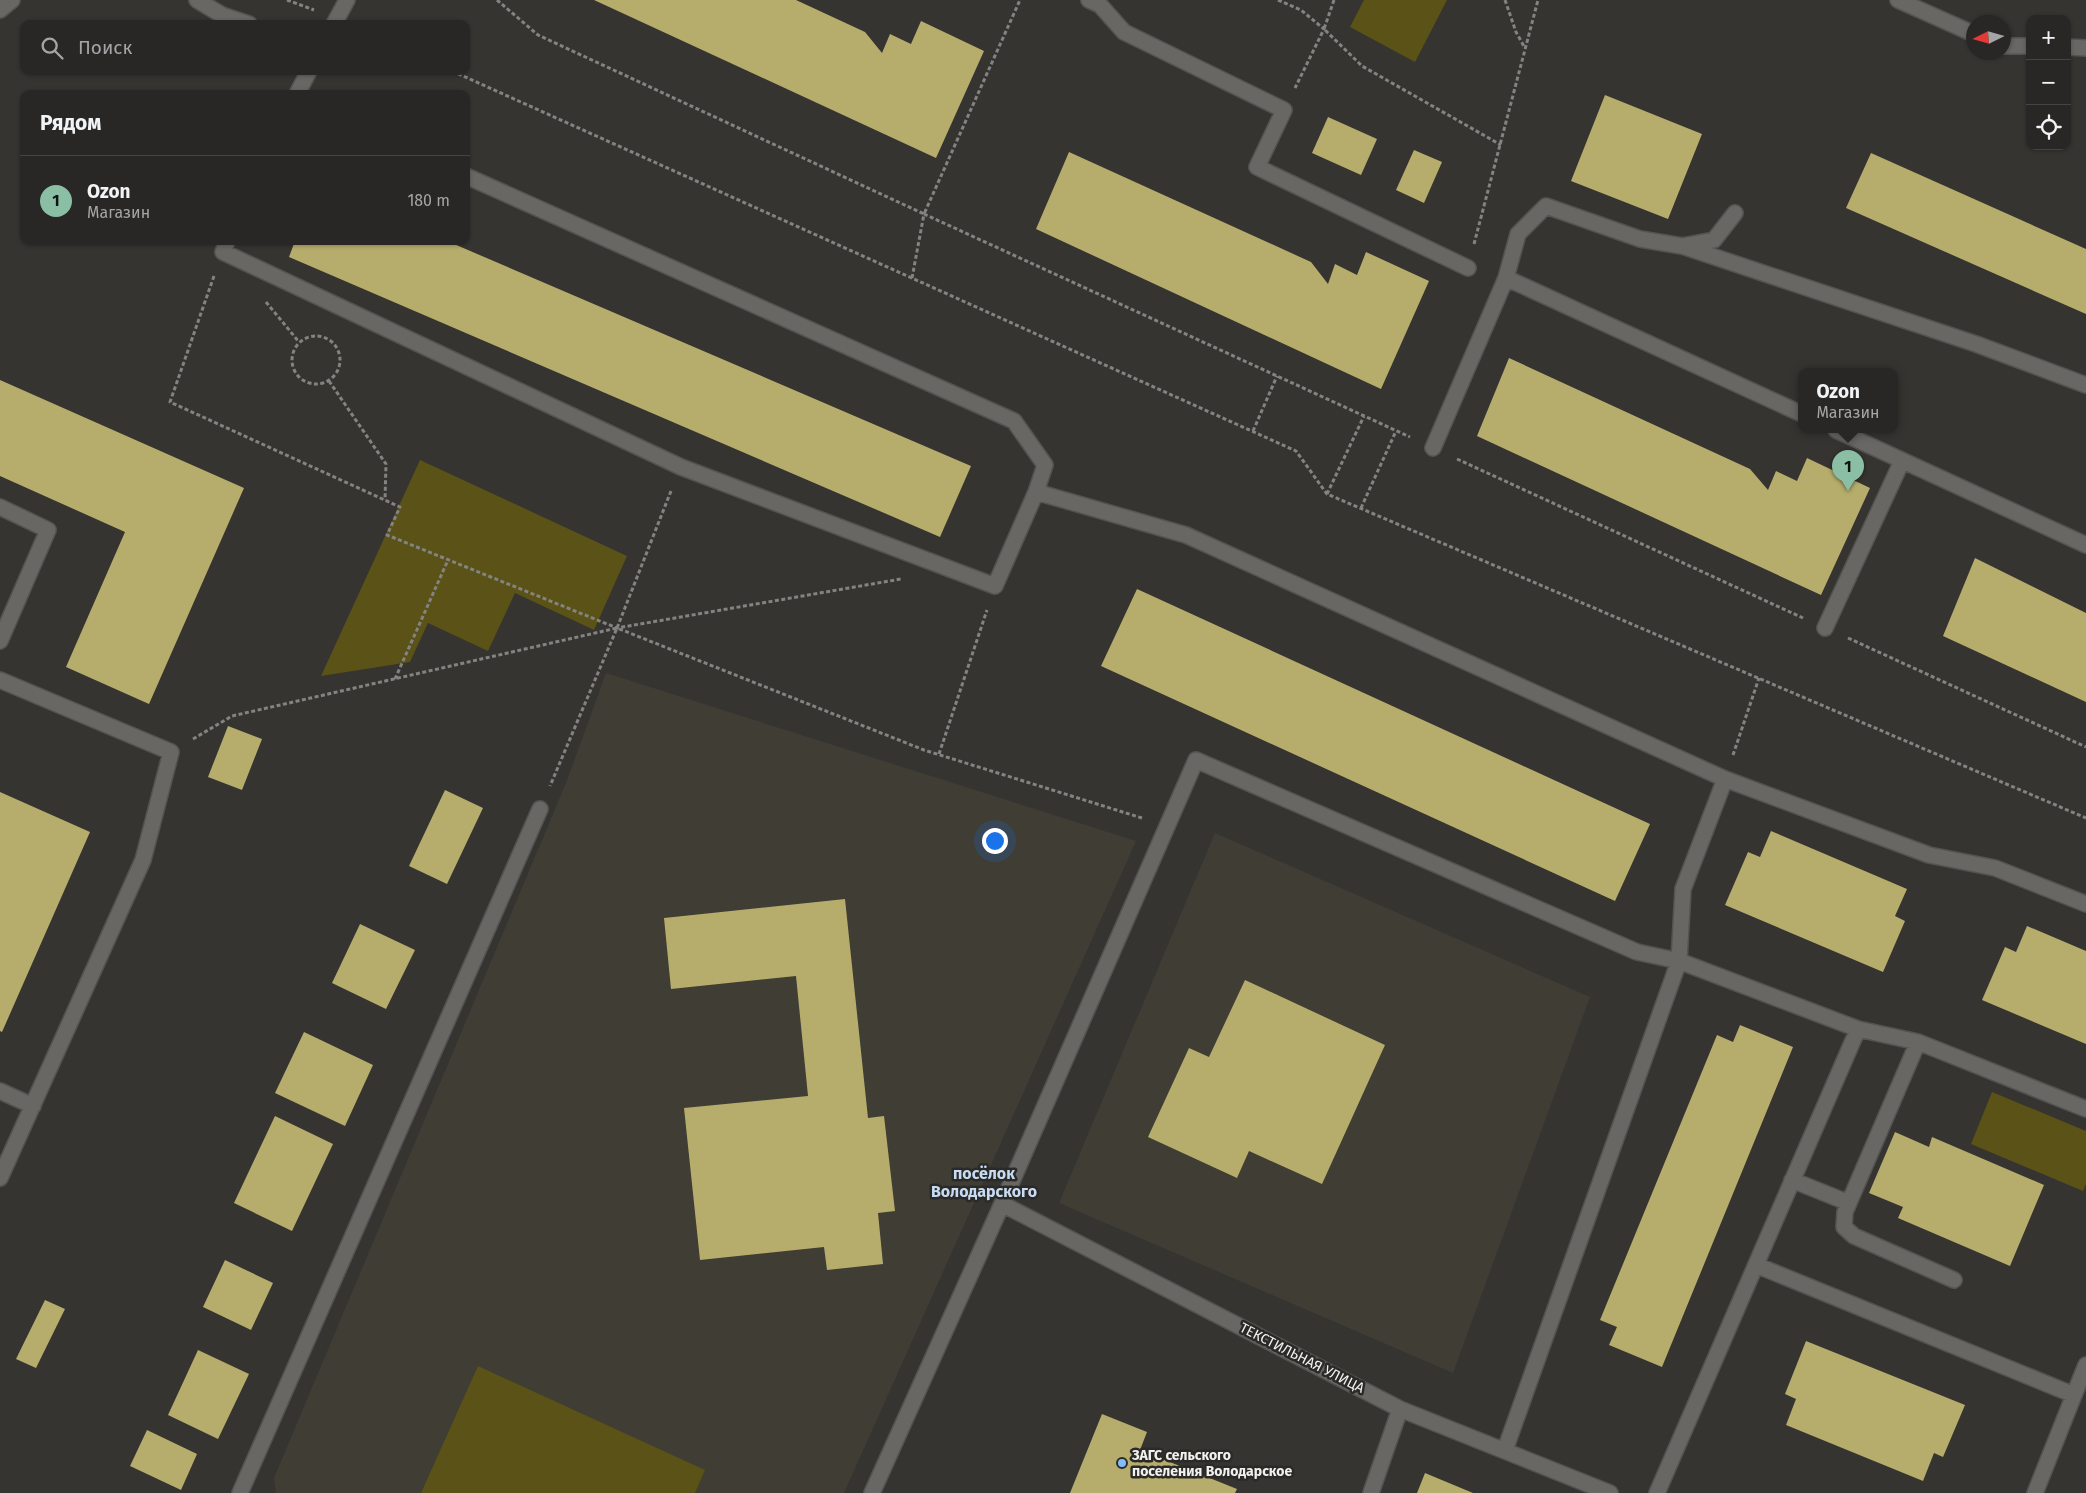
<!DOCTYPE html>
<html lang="ru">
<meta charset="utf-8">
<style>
body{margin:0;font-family:"Fira Sans",sans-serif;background:#302f2d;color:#f1f3f6}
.controls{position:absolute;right:15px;top:15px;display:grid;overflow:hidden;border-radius:10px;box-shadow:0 1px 4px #0004}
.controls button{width:45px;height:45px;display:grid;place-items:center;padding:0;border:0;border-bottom:1px solid #444442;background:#282725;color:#f1f3f6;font:25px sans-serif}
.compass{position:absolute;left:1966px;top:15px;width:45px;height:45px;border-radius:50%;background:#282725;box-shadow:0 1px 4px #0004;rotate:265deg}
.you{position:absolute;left:994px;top:840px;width:18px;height:18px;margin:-12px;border:4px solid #fff;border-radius:50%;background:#1a73e8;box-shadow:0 0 0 8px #1a73e833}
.badge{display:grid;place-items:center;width:32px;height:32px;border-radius:50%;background:#8abfa5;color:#111;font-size:16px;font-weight:700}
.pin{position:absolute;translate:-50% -41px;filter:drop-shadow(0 1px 2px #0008)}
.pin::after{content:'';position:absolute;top:26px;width:18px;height:15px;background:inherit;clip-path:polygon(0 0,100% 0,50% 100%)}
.popup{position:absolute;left:1798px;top:368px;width:100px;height:65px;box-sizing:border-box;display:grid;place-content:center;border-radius:10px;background:#282725;filter:drop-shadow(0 1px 4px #0005);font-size:16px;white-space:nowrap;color:#a5a5a7}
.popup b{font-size:19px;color:#f1f3f6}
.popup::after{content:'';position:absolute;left:50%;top:100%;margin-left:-10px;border:10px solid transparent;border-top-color:#282725}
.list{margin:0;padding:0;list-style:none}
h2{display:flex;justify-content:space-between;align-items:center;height:65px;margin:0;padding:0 20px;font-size:21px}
h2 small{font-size:16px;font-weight:400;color:#a5a5a7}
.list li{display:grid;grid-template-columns:32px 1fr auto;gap:15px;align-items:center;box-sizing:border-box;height:90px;padding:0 20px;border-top:1px solid #444442}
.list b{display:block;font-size:19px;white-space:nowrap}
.list p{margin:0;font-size:16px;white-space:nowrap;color:#a5a5a7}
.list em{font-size:16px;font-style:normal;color:#a5a5a7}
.icon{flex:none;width:28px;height:28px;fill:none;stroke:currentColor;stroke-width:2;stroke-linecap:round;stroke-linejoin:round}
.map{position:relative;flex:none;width:2086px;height:1493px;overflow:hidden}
.search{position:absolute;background:#282725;box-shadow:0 1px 4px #0004;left:20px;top:20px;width:450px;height:55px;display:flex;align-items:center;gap:12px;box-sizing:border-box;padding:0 18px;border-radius:10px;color:#a5a5a7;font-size:19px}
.panel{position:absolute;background:#282725;box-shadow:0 1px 4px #0004;left:20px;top:90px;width:450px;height:155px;border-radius:10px}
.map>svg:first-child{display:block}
.built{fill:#3f3d34}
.green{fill:#5a5216}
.building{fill:#b6ad6c}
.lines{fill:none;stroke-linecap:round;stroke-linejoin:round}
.minor-casing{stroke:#535351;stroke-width:18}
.path{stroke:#848381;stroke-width:3;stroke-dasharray:4 2.5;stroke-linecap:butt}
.minor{stroke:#686764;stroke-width:15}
.poi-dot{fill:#83bcfb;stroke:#2b2a27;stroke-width:2}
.labels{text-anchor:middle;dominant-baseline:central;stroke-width:5;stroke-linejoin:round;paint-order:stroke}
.street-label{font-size:14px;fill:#f1f1ef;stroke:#2b2a27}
.poi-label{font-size:14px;font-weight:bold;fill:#f1f1ef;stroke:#2b2a27;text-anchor:start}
.quarter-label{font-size:16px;font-weight:bold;fill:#c7dcf4;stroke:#2b2a27}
</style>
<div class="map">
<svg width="2086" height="1493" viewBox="0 0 2086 1493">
<rect width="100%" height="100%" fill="#353431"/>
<path class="built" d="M606,673L1136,841L844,1493H276L274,1478L566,783Z
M1215,833L1590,997L1453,1373L1059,1203Z"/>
<path class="green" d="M1364,0H1447L1415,62L1350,27Z
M420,460L627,556L594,630L515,593L488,651L428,623L410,662L321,676Z
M1992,1092L2086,1131V1184L2083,1191L1971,1144Z
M478,1366L705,1470L695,1493H421Z"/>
<path class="building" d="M594,0H796L865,32L882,53L890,34L911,44L921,21L984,51L936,158Z
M1605,95L1702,134L1668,219L1571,181Z
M1328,117L1377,139L1361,175L1312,153Z
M1414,150L1442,162L1424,203L1396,190Z
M1069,152L1311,262L1328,284L1335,264L1357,275L1366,252L1429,281L1381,389L1036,229Z
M1871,153L2086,249V314L1846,208Z
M295,241H447L971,466L940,537L289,257Z
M1509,358L1750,469L1768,490L1776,471L1797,481L1807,458L1870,488L1821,595L1477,436Z
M0,380L244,488L149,704L66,667L125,532L0,476Z
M1975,558L2086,613V702L1943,636Z
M1137,589L1650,824L1615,901L1101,666Z
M228,726L262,739L242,790L208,777Z
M445,790L483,808L447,884L409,866Z
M0,792L90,832L2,1032L0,1031Z
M1771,831L1907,889L1895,916L1905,921L1883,972L1725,905L1748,852L1760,857Z
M845,899L868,1118L884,1116L895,1211L878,1213L883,1264L827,1270L824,1247L700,1260L684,1108L808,1096L796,976L671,989L664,918Z
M360,924L415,950L386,1009L332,983Z
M2027,926L2086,951V1044L1982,1000L2005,947L2016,952Z
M1245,980L1385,1045L1322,1184L1249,1151L1237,1178L1148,1137L1189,1048L1209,1057Z
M1740,1025L1793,1047L1662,1367L1609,1345L1617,1327L1600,1320L1717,1035L1733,1042Z
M304,1032L373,1065L345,1126L275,1093Z
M275,1116L333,1144L292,1231L234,1203Z
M1895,1132L1929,1147L1932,1137L2044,1185L2010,1266L1898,1218L1903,1207L1869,1193Z
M225,1260L273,1283L251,1330L203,1307Z
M45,1300L65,1309L36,1368L16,1359Z
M1806,1341L1965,1405L1943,1457L1934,1453L1923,1481L1786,1425L1796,1399L1785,1394Z
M198,1350L249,1374L218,1439L168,1415Z
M1102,1414L1147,1432L1140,1450L1237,1489L1235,1493H1070Z
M147,1430L197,1454L181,1490L130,1466Z
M1425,1473L1473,1493H1417Z"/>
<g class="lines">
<g class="minor-casing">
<path id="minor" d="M197,0L222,15L249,24
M1089,0L1100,5L1124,32L1284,110L1257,167L1468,268
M1898,0L1974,34
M0,10L12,0
M334,24L347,0
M2004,46H2030
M2067,47L2086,48
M297,94L309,71
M227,241L223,252L681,467L995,586L1036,492L1045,465L1014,421L466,176
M1682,246L1976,344L2086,385
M1506,278L1518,234L1546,206L1640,239L1682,246L1714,240L1735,213
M1836,430L2086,545
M1433,448L1506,278L1802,414
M1036,492L1186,535L1725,779L1929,855L1995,868L2086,904
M0,507L48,530L0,641
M1825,628L1902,461
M0,680L171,752L143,860L0,1178
M1858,1029L1918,1042L2086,1109
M1918,1042L1845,1212L1844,1227L1854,1236L1954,1280
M0,1091L33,1106
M1792,1180L1849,1203
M1002,1204L1400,1409L1610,1493
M1756,1265L2074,1395L2035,1493
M2074,1395L2086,1365
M1505,1450L1679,961L1683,889L1725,779
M240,1493L540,809
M872,1493L1002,1204L1196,760L1637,952L1679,961L1858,1029L1657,1493
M1371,1493L1400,1409"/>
</g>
<path class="path" d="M287,0L314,10
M497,0L538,35L924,214L1020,0
M1278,0L1301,10L1324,29L1295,88
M1334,0L1324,29L1362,66L1501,145
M1505,0L1516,32L1525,48
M452,71L1296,451L1327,494L2086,818
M1474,244L1538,0
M214,276L170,402L400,507L387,535L617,628L901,579
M912,278L924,214L1410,437
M266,302L299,342
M292 360a24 24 0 1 1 48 0a24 24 0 1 1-48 0Z
M329,381L386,464L385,500
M1253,431L1277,376
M1457,459L1803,618
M671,491L617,628L924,750L1142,818
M1327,494L1364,416
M1361,508L1396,431
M1848,638L2086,747
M395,679L448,560
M193,739L232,716L617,628L550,786
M939,754L987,610
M1733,755L1759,678"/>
<use href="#minor" class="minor"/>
</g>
<circle class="poi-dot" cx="1122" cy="1463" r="5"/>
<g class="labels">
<g class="street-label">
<text transform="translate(1302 1358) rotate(27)">ТЕКСТИЛЬНАЯ УЛИЦА</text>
</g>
<g class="poi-label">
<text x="1132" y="1455">ЗАГС сельского<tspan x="1132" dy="16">поселения Володарское</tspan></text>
</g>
<g class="quarter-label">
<text x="984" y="1173">посёлок<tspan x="984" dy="18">Володарского</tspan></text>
</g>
</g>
</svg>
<div class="controls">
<button>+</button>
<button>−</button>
<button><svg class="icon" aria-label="locate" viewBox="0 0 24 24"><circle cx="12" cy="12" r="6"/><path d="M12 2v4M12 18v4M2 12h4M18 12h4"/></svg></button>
</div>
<svg class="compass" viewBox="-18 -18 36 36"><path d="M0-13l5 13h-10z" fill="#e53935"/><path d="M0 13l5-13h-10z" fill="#a5a5a7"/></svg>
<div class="you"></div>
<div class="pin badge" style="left:1848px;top:491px">1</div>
<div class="popup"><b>Ozon</b>Магазин</div>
<div class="search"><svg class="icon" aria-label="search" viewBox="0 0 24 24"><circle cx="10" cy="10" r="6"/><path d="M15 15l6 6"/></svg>Поиск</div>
<section class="panel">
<h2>Рядом<small></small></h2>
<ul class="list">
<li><span class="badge">1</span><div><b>Ozon</b><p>Магазин</p></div><em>180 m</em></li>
</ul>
</section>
</div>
